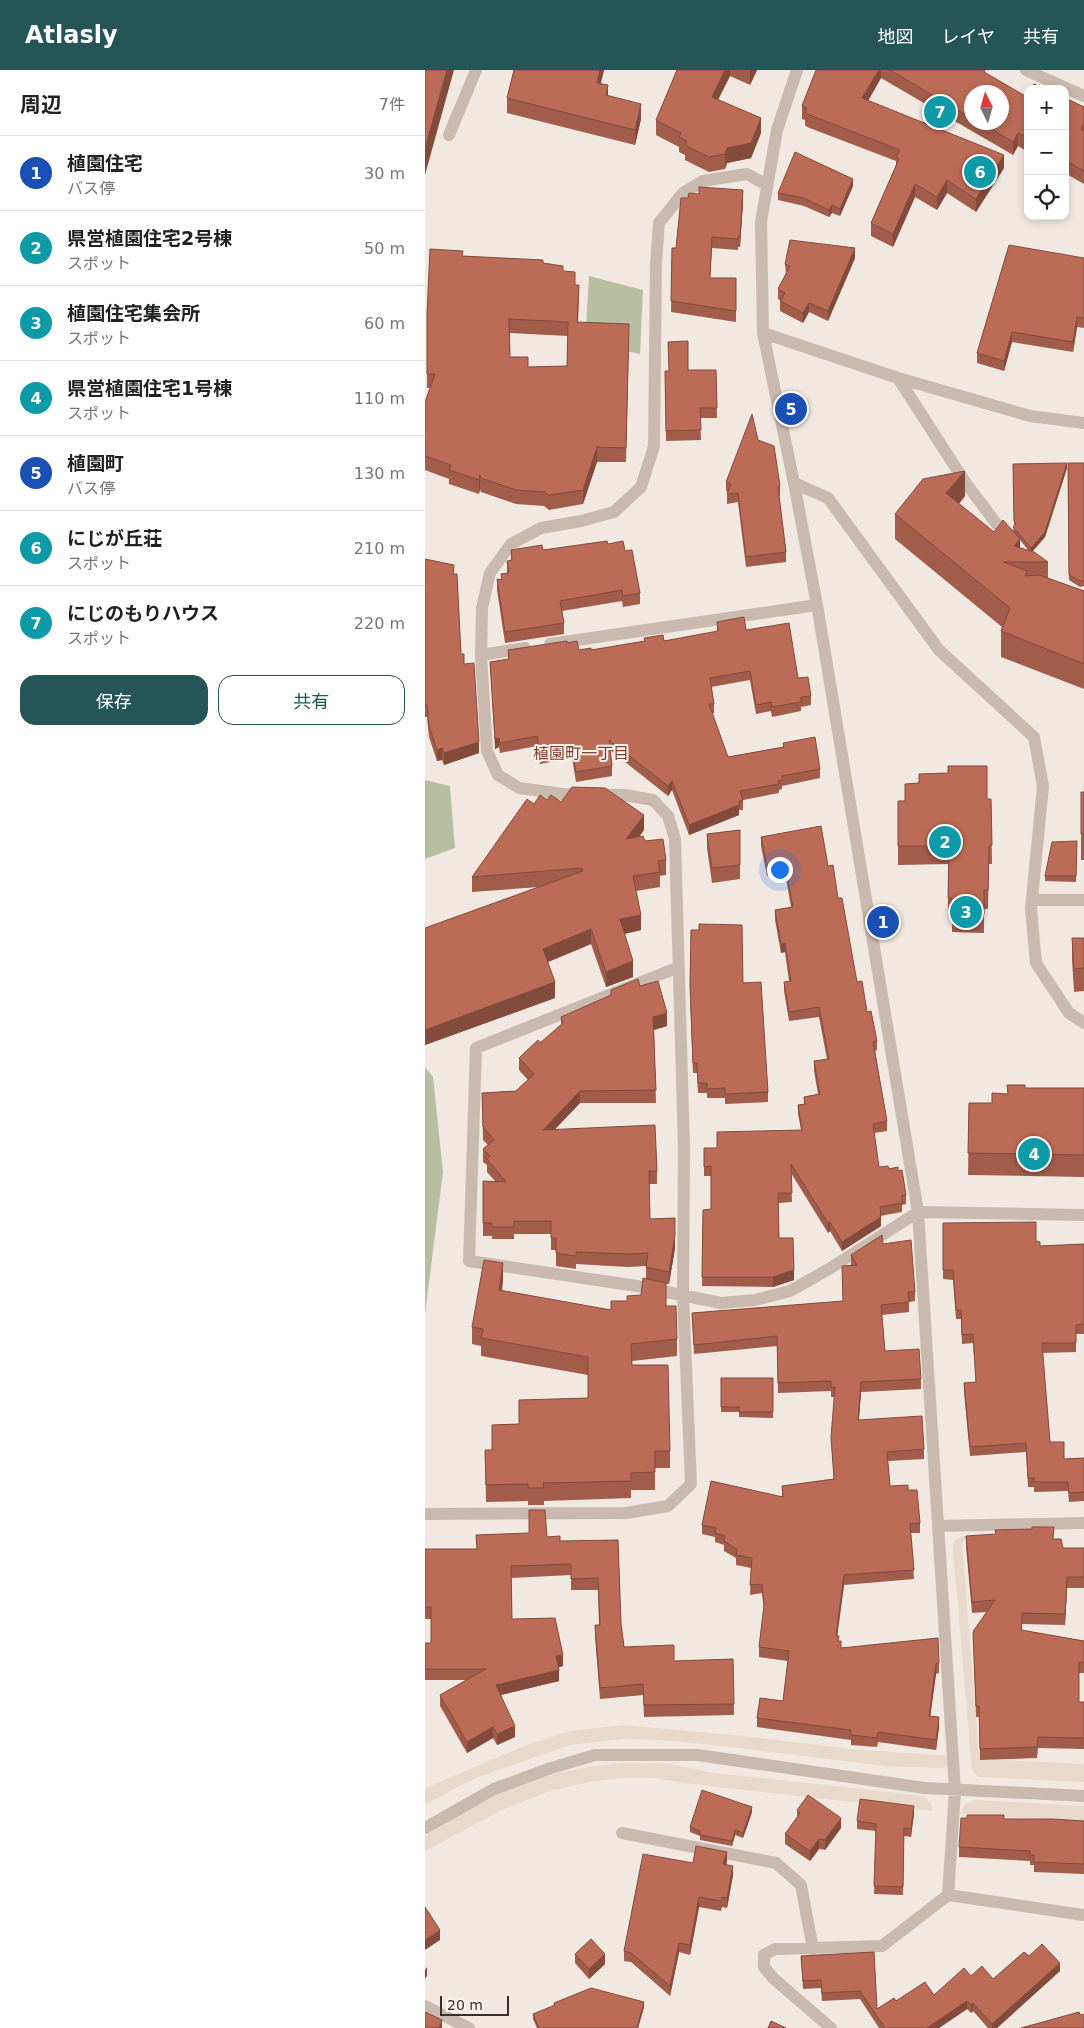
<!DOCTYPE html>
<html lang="ja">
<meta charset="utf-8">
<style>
body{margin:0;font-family:"DejaVu Sans","Noto Sans JP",sans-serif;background:#f2f2f2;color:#202124}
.controls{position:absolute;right:15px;top:15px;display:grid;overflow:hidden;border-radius:10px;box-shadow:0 2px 8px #0003}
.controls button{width:45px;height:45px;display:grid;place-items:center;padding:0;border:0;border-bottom:1px solid #e0e0e0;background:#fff;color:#202124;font:25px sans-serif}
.compass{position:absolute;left:539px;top:15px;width:45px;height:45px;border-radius:50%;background:#fff;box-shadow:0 2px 8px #0003;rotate:355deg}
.scale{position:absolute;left:15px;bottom:12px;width:69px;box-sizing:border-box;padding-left:5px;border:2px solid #382f2c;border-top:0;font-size:14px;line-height:18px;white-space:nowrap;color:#382f2c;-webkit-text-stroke:4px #f9f3ee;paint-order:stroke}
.you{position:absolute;left:354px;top:799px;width:18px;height:18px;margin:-12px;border:4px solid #fff;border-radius:50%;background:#1a73e8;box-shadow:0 0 0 8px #1a73e833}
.badge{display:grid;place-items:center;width:32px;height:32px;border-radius:50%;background:#255556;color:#fff;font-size:16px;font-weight:700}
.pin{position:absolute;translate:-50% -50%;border:2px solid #fff;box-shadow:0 1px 5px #0006}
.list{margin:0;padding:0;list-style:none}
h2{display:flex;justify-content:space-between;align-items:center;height:65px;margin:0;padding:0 20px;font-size:21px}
h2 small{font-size:16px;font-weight:400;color:#757577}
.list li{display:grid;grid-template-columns:32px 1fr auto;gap:15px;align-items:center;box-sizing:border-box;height:75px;padding:0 20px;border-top:1px solid #e0e0e0}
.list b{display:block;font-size:19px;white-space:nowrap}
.list p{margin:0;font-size:16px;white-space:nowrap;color:#757577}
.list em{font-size:16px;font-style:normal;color:#757577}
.actions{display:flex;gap:10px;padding:15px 20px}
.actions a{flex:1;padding:11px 0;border:1px solid #255556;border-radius:15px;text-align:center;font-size:18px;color:#255556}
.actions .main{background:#255556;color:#fff}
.icon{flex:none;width:28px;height:28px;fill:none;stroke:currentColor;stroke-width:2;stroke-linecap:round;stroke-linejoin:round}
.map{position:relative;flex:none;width:659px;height:1958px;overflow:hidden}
header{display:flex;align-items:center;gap:30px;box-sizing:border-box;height:70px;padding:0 25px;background:#255556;color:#fff}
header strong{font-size:24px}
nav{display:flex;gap:28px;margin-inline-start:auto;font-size:18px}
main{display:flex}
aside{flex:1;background:#fff}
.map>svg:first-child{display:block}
.green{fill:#b7bfa2}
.plaza{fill:#e8d9ca}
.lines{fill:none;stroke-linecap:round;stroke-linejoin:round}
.minor{stroke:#c9b9ae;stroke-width:12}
.wall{fill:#a15c4a;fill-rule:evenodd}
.shaded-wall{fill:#834b3c}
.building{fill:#bb6b56;stroke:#834b3c;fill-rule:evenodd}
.labels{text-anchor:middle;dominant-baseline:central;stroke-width:4;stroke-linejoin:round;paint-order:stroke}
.neighbourhood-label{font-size:16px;fill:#803d2c;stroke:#f9f3ee}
</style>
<header>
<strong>Atlasly</strong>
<nav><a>地図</a><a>レイヤ</a><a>共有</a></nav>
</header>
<main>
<aside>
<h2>周辺<small>7件</small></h2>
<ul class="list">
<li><span class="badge" style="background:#1a4fb4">1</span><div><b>植園住宅</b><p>バス停</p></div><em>30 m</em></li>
<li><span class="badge" style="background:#0f9aa8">2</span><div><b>県営植園住宅2号棟</b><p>スポット</p></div><em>50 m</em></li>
<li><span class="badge" style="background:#0f9aa8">3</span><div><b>植園住宅集会所</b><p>スポット</p></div><em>60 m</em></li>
<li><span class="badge" style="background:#0f9aa8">4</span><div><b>県営植園住宅1号棟</b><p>スポット</p></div><em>110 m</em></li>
<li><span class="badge" style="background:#1a4fb4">5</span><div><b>植園町</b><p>バス停</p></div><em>130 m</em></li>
<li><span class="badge" style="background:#0f9aa8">6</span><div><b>にじが丘荘</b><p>スポット</p></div><em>210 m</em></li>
<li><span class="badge" style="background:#0f9aa8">7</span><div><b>にじのもりハウス</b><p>スポット</p></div><em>220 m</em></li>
</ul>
<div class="actions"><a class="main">保存</a><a>共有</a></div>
</aside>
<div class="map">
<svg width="659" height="1958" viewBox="0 0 659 1958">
<rect width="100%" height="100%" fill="#f1e9e1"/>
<path class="green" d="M164,206L218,220L215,284L160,273Z
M0,710L25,716L30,778L0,789Z
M0,997L8,1007L18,1102L0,1244Z"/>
<path class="plaza" d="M543,1466L537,1473L554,1685L558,1689L659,1694V1712L554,1707L547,1700L528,1479L530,1470L537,1466Z
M197,1655L309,1665L426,1679L523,1686V1696L516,1698L460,1696L297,1676L251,1671L198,1669L145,1675L51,1708L0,1734V1718L102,1675L145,1661Z
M204,1693L245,1694L282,1702L472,1723L499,1727L506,1733L508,1741L282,1716L227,1708H197L165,1712L125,1721L75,1741L0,1781V1766L51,1734L90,1716L133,1703L170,1696Z
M549,1730L659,1736V1751L535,1744L540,1734Z"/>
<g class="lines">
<path class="minor" d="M372,0L352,60L336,152L338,263L369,413L392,535L493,1142L530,1721L523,1825
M601,0L659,26
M24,65L51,0
M338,263L473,308L605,346L659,353
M473,308L540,412L583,469
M369,413L403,428L514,580L609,667L618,716L606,839L611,893L644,943L659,953
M125,574L392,535
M56,585L100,578
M607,830H659
M254,897L51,978L44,1191L212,1216L296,1233L330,1230L365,1221L404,1199L493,1142L659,1145
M0,1444L201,1443L243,1436L266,1414L258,1225L259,1079L250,769L243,746L228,730L200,725L138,724L94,718L73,705L62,681L56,585L57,538L65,503L86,474L116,458L156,451L189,442L216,417L229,376L231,194L234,153L258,123L278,111L322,104L342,115
M513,1456L659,1453
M0,1758L69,1719L126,1698L170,1685H273L500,1718L659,1726
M197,1763L351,1793L376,1815L388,1879
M0,1936L44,1958
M406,1958L348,1908L339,1897V1885L350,1879L457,1876L523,1825L659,1845"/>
</g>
<path class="wall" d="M89,0H179L176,13L183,26L216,49L210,75L82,43V28Z
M252,0H332L325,15L305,6L293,29L336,63L326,88L302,93L300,99L284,102L260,90V85L254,82V77L231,65V50Z
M391,0H560V3L602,27L603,26V82L593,76L588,85L456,8L443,31L579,98L551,142L522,123L512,140L490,127L468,177L446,166V153L471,95V91L382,57L380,55V50L377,49V36ZM546,22L576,52H546Z
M640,28L659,37V114L640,103Z
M428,116L415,146L407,143L404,147L379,136L353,130V123Z
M318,132L315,177H313V180L287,178L285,208H311V252L246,242L247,178H251Z
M38,186L118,193L138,201L150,215L154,229L153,252L204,268L201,392H172L158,434L124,440L119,436L91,434L56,422L55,419L54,424L24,414V409L0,400V332L5,318H2V245ZM85,263L143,266L142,296L103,297L85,287Z
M430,188L403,251L384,242L378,253L355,241V230L353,229V219L361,204L360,194Z
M659,188V258L652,257L648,282L587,272L579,301L552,293V283Z
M291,300L292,348H275L276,370L241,371L240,301Z
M333,370L355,416V426H354L361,482V492L321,497L313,432L302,434V424L303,422L301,421V412Z
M643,393H659V516L655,517L644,510Z
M588,394L642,398L620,467L607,482L623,492V508L659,521V619L576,587V561L577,557L470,469V444L540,426L534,434L569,462H588L589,456ZM595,470L604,481L595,478Z
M183,474L200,481L215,523V534L198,537L197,531L137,541L139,553V564L80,573L72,520V509L76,510V504L82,503V491H86V480H118Z
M0,489L29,504L36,584L39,594L54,683L19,695L17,690L12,691L4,667L2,647H0Z
M292,552L321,560L373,608L386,626V635L376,637V641L347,647L346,641L331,644L325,610L286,617L289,634V643L287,644L303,687L358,677V673L395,699V708L357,716V719L354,720V723L318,730V740H314V745L264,765L247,720L243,726L185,680L187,696V706L151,712L147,688L115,694L112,676L75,683L74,677L70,679L65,592L83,589V580L142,573L154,580H166L239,571L292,562Z
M659,722V790H656V749Z
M566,729L567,794H564L563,839H559V863L527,862V846H523V794L473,795V731Z
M122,730L136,732L219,760L214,767L241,790V805L235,806V817L211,821L216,860L199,864L208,907L181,917L166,874L123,892L130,928L0,975L114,817L47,822V807L109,734Z
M315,760V809L287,813L282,778V764Z
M336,767L403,796L413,828L432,912L452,971V980L450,981L462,1051V1061L449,1063L454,1097L464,1099L481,1125V1134L477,1135V1142L455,1146L456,1156L417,1181L405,1161L403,1163L366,1103L367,1132L353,1133L354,1168L369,1210L348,1217L277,1216L278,1140L286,1139V1106H279V1078H292L376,1060L373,1044V1035L379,1034V1027L393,1024L389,1001V991L402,989L394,947L364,951L359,921V912L364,911L360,882L356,883L350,850V840L366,837L360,803L342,806L336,776Z
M652,771L651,812L620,811V806Z
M266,860L318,913L343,1022V1032L300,1034V1028H282V1023H273L272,1003H268L265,925Z
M647,868H659V921L649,922L647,890Z
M215,916L242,956L229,960L231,1033H155L130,1059L232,1101V1114H224L225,1149L250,1148V1178L244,1214H241V1236L252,1269V1286L207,1291V1295L245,1381V1398H230V1420H206V1428L119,1431V1435H103V1431L61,1432L60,1380H67V1355L94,1354L163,1328V1305L56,1286V1276L47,1274V1257L78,1210L77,1221L186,1240L202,1231L216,1225L221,1209V1196L203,1197L151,1194V1199L131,1196V1180H126V1164H89V1169H67V1166H58V1111H70L62,1102V1095L58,1092V1079L63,1075L58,1070L57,1023L91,1021L103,1010L94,1000V988L115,973L136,955V947Z
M600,1018H659V1107L543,1105L544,1033H567L583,1024Z
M518,1153L611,1171L615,1176L659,1174V1264H651V1282L617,1283L625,1372L639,1389L659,1388V1431L644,1432L643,1421L609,1422V1417H603L601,1382L545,1386L539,1322V1313L551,1312L548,1273L537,1274L536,1249H531L528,1210L518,1209Z
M458,1174L490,1222V1231L484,1232V1242L457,1245L460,1281L496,1309V1319L436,1322L434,1350L499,1379V1389L463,1391L465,1416L483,1420L495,1453V1463H486L489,1509L419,1515L412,1566L416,1578L514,1593V1603L511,1604L505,1646L514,1657L511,1680L453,1672L452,1677L426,1675V1670L332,1657V1648L358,1631L363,1591L334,1587V1577L339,1539L337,1523L325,1525L326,1498L311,1495V1488L299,1481V1475L290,1472V1467L277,1464V1455L357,1427V1416L409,1409L406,1367L410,1327H406V1321L353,1323L352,1276L269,1284L267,1243L418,1231L417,1206L426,1195V1185Z
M296,1308H348V1348L314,1347V1342H296Z
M541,1466L629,1469L638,1478H659V1518H642L640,1555L597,1554V1560L659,1571V1603H654V1632H659V1679L613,1678L612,1688L555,1690L554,1647H551L548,1563L562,1542L547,1543L541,1477Z
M122,1467L135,1471L193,1470L196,1553L199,1577L249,1591L308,1589L309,1645L219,1647L218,1625L175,1629L170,1567V1555H174L173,1520H146V1505L86,1508L87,1549L138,1596L133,1597L134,1611L76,1625L90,1667L72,1675L68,1668L42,1683L15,1636V1625L41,1610H0V1573H6V1549H0V1479H51Z
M372,1740L416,1758L400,1780L394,1779L385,1791L360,1774V1764L372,1748Z
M327,1742L318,1768L310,1765L307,1776L275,1770V1766L265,1762V1757Z
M489,1743L486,1767L479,1766L478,1825L449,1824L451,1761L432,1759V1751Z
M579,1749L659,1751V1804L609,1802V1795H605V1791L534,1787V1777Z
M302,1792L301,1794L308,1805L302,1838L297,1837L296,1841L274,1837L265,1885L254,1882L245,1926L206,1892L199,1891V1881L268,1793Z
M449,1882L452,1939L471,1931L509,1925L546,1906L568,1909L604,1886L635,1901L572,1958H563L548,1941L546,1943L542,1939L514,1958H454L435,1929L397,1931L396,1918L378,1919L376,1886Z
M150,1884L180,1894L164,1909L150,1893Z
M129,1933L219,1937L213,1958H112L108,1949V1944L129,1936Z"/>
<path class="shaded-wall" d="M22,0H29L0,105V78Z
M175,0H179L172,27V13Z
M300,0H305V6L287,42V27Z
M325,0H332L325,15Z
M454,0H456V8L437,41V28Z
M183,15V30L181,25Z
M216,34V49L210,75V60Z
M336,48V63L326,88L302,93L300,99V84L302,78Z
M593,63V76L588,85V72Z
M579,85V98L551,142V129Z
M428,109V116L415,146V139Z
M522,110V123L512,140V127Z
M490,114V127L468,177V164Z
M318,120V132L315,177V166Z
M407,135V143L404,147V140Z
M430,178V188L403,251V241Z
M384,233V242L378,253V243Z
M652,247V257L648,282V272Z
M587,262V272L579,301V291Z
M172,377V392L158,434V420Z
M642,393V398L620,467L606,483V478Z
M540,401V426L521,449V423Z
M55,405V419L54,424V410Z
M595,469V492L589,476Z
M74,668V677L70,679V669Z
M54,672V683L19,695V683Z
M17,678V690L12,691V680Z
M247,711V720L243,726V716Z
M314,735V745L264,765V755Z
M219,745V760L201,784V769Z
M216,845V860L195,865V849Z
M166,859V874L118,894V879Z
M360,873V882L356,883V874Z
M208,891V907L181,917V902Z
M130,912V928L0,975V960Z
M242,943V956L228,960V947Z
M155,1021V1033L118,1072V1060Z
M456,1147V1156L417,1181V1172Z
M405,1152V1161L403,1163V1153Z
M250,1165V1178L244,1214V1202Z
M78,1193V1210L74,1238V1220Z
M369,1200V1210L348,1217V1207Z
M436,1312V1322L433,1360V1350Z
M419,1505V1515L411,1575V1566Z
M642,1507V1518L640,1555V1544Z
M138,1585V1596L131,1598V1586Z
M511,1594V1604L504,1656V1646Z
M134,1600V1611L71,1626V1615Z
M514,1647V1657L511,1680V1670Z
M90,1656V1667L72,1675V1664Z
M68,1657V1668L42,1683V1672Z
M489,1736V1743L486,1767V1759Z
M327,1737V1742L318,1768V1763Z
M416,1748V1758L400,1780V1770Z
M310,1760V1765L307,1776V1771Z
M394,1769V1779L385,1791V1781Z
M302,1782V1792L298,1803V1794Z
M308,1796V1805L302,1838V1828Z
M274,1827V1837L265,1885V1875Z
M15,1860V1870L0,1880V1870Z
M254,1873V1882L245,1926V1916Z
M180,1884V1894L164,1909V1899Z
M635,1893V1901L572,1958H567V1954Z
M2,1897V1906L0,1909V1900Z
M542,1931V1939L514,1958H502Z
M219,1932V1937L213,1958H212Z
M548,1933V1941L546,1943V1935Z
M17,1950V1958H14Z"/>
<path class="building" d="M0,0H22L0,78Z
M89,0H175L172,13L183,15L181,25L216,34L210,60L82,28Z
M252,0H300L287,27L336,48L326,73L302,78L300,84L284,87L260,75L262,71L254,67L256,63L231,50Z
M391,0H454L437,28L579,85L551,129L522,110L512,127L490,114L468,164L446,153L474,89L471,87L475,80L382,44L380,42L382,38L377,36Z
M465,0H560L559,2L602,27L603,26V68L593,63L588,72L555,52H576V22H546V48Z
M609,14L620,19H606Z
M640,28L659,37V53L656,59L659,61V101L640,90Z
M370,82L428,109L415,139L407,135L404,140L379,128L353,123Z
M274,117L318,120L315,166H313V169L287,167L285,208H311V241L246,231L247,178H251L256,128H263L264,123L274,124Z
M365,170L430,178L403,241L384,233L378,243L355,231L360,223L353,219L365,196L360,194Z
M584,175L659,188V248L652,247L648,272L587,262L579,291L552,283Z
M5,179L38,181L37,186L118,190V193L138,196V201L150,202V215H154L152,252L204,254L201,378L172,377L158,420L124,425L119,422L91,420L56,408L55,405L54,410L24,400L26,395L0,386V332L10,304H2V245ZM84,249L143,252L142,296L103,297V287H85Z
M263,271V300H291L292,338H275L276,360L241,361L240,301H244L243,272Z
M327,344L333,370L349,376L355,416L353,417L361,482L321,487L313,423L302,424L306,414L301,412Z
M642,393L620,462L606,478L588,457L591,453L589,451L588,394Z
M643,393H659V511H655L644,505Z
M540,401L521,423L569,462L578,450L595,469L589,476L609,482L623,492H579L602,501L600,506L614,505L659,521V594L576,561L585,538L470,444L498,409Z
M182,471L183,474L198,471L200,481L207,480L215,523L198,526L197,520L135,531L139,553L80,562L72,509L77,510L76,504L84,503L82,491L87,490L86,480L117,475L118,480Z
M0,489L29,495L28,504H32L36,584H39V594L49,593L54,672L19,683L17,678L12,680L4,656L2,635H0Z
M319,547L321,560L364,553L373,608L383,607L386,626L376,627V632L347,637L346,632L331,635L325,601L285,608L289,634H284L303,687L359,677L358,673L390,667L395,699L357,706V710L353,711L354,714L315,721L318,730L314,731V735L264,755L247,711L243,716L184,670L187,696L151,702L147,678L115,684L112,666L75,673L74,668L70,669L65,592L84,589L83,580L142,571V573L152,571L154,580L166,578V580L220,571L219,568L238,565L239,571L293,561L292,552Z
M523,696H562V729H566L567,775L564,776L563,820H559V844H527V828H523L524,776H473V731H480V714L494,713V704L523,703Z
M147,717L180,718L219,745L201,769L218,766L220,771L238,769L241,790L233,791L235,802L208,806L216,845L195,849L208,891L181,902L166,859L118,879L130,912L0,960V858L158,801L157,798L47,807L102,729L109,734L115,725L122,730L126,725L136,732Z
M656,722H659V763L656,764Z
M396,756L403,796L408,795L413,828H417L432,912L437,911L442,942L446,941L452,971L448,972L462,1051L448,1054L454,1097L463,1096L464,1099L473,1097V1101L477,1100L481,1125H477V1133L455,1137L456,1147L417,1172L405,1152L403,1153L366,1094L367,1123H353L354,1168H368L369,1200L348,1207H277L278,1140L286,1139V1096L279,1097V1078H292V1062L377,1060L373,1035L380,1034L379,1027L395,1024L389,991L404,989L394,937L364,942L359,912L366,911L360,873L356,874L350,840L368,837L360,794L342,796L336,767Z
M315,760V795L287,798L282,764Z
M652,771L651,806H620L627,772Z
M274,854L317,855L318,913L336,912L343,1022L300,1024V1018L282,1019V1013H273L272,993H268L265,915L266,860H274Z
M647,868H659V898L649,899Z
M213,909L215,916L233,911L242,943L228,947L231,1020L155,1021L118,1060L230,1055L232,1101H224L225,1149L250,1148V1165L244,1202L221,1197L223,1183L203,1184L151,1182V1186L131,1183V1168H126V1151H89V1157H67V1153H58V1111L81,1112L62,1089L65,1086L58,1079L69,1070L58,1057L57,1023L91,1021L109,1004L94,988L113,970L115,973L138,953L136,947L186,925V920Z
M582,1015H600V1018H659V1085L543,1083L544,1033H567V1023L583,1024Z
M611,1152V1171L615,1172V1176L659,1174V1254L651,1255V1273H617L625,1372H639V1389L659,1388V1422L644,1423L643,1412H609V1408H603L601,1373L545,1377L539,1313L551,1312L548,1264L537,1265L536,1240H531L528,1200H518V1153Z
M457,1165L458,1174L486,1170L490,1222H483L484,1232L456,1235L460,1281L494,1279L496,1309L436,1312L433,1350L497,1346L499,1379L462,1382L465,1416L483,1415V1420H492L495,1453L485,1454L489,1500L419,1505L411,1566H414L413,1571H416V1578L513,1568L514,1593L511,1594L504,1646L514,1647L511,1670L453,1662L452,1668L426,1665V1660L332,1648L335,1628L358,1631L364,1581L334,1577L339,1535L337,1514L325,1515L327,1488L311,1485L312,1479L299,1471L300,1466L290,1463L291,1458L277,1455L286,1411L358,1427L357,1416L409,1409L406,1367L410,1317H406V1311L353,1313L352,1266L269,1275L267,1243L418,1231L417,1196L432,1195L426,1185Z
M59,1190L78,1193L74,1220L186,1240V1231H202V1226L216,1225L218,1208L241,1213V1236H251L252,1269L206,1274L207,1295H243L245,1381H230V1402L206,1403V1411L118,1413L119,1418H103V1414L61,1415L60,1380H67V1355L94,1354V1330L163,1328V1287L56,1268L58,1259L47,1257Z
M296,1308H348V1342H314V1337H296Z
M104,1440H120L122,1467L135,1466V1471L193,1470L196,1553L199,1577L249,1575V1591L308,1589L309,1634L219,1635L218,1614L175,1618L170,1555H175L173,1508L146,1509V1494L86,1496L87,1549L130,1548L138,1585L131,1586L134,1600L71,1615L90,1656L72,1664L68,1657L42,1672L15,1625L61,1599H0V1573H6V1537H0V1479H52L51,1465L104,1463Z
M607,1457H629L628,1469H636L638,1478H659V1507H642L640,1544L597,1543L596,1560L659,1571V1593L654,1592V1632H659V1668L613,1667L612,1677L555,1679L554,1636H551L548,1563L549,1560L570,1530L547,1532L541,1466L571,1464L570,1460L607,1459Z
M277,1720L327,1737L318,1763L310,1760L307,1771L275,1765V1761L265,1757Z
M383,1725L416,1748L400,1770L394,1769L385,1781L360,1764L375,1743L372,1740Z
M435,1729L489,1736L486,1759L479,1758L478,1817L449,1816L451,1754L432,1751Z
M542,1745H579V1749H628L659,1751V1794L609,1792V1785H605V1781L534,1777L536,1748H542Z
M271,1776L302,1782L298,1794L308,1796L302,1828L297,1827L296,1831L274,1827L265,1875L254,1873L245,1916L206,1883L199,1881L218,1784L268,1793Z
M0,1837L15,1860L0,1870Z
M166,1869L180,1884L164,1899L150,1884Z
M617,1874L635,1893L567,1954L548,1933L546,1935L542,1931L502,1958H460L435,1921L397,1923L396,1910L378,1911L376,1886L449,1882L452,1939L469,1928L471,1931L500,1912L509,1925L539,1898L546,1906L557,1896L568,1909L599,1882L604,1886Z
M166,1918L219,1932L212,1958H114L108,1944L130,1935L129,1933Z
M0,1942L17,1950L14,1958H0Z
M654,1942L655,1945L658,1944L659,1950V1958H596Z
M346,1951L361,1958H343Z"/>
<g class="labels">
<g class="neighbourhood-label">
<text x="156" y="683">植園町一丁目</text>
</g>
</g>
</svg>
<div class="controls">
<button>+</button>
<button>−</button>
<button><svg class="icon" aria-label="locate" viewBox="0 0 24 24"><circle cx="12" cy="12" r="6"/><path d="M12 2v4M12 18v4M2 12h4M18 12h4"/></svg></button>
</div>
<svg class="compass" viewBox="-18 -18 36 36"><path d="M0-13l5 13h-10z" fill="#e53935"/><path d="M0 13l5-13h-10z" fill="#757577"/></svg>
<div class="scale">20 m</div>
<div class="you"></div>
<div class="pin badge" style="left:458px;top:852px;background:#1a4fb4">1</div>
<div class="pin badge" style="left:520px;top:772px;background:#0f9aa8">2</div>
<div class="pin badge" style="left:541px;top:842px;background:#0f9aa8">3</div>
<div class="pin badge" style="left:609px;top:1084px;background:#0f9aa8">4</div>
<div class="pin badge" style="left:366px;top:339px;background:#1a4fb4">5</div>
<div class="pin badge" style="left:555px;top:102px;background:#0f9aa8">6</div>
<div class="pin badge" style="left:515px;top:42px;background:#0f9aa8">7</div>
</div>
</main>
